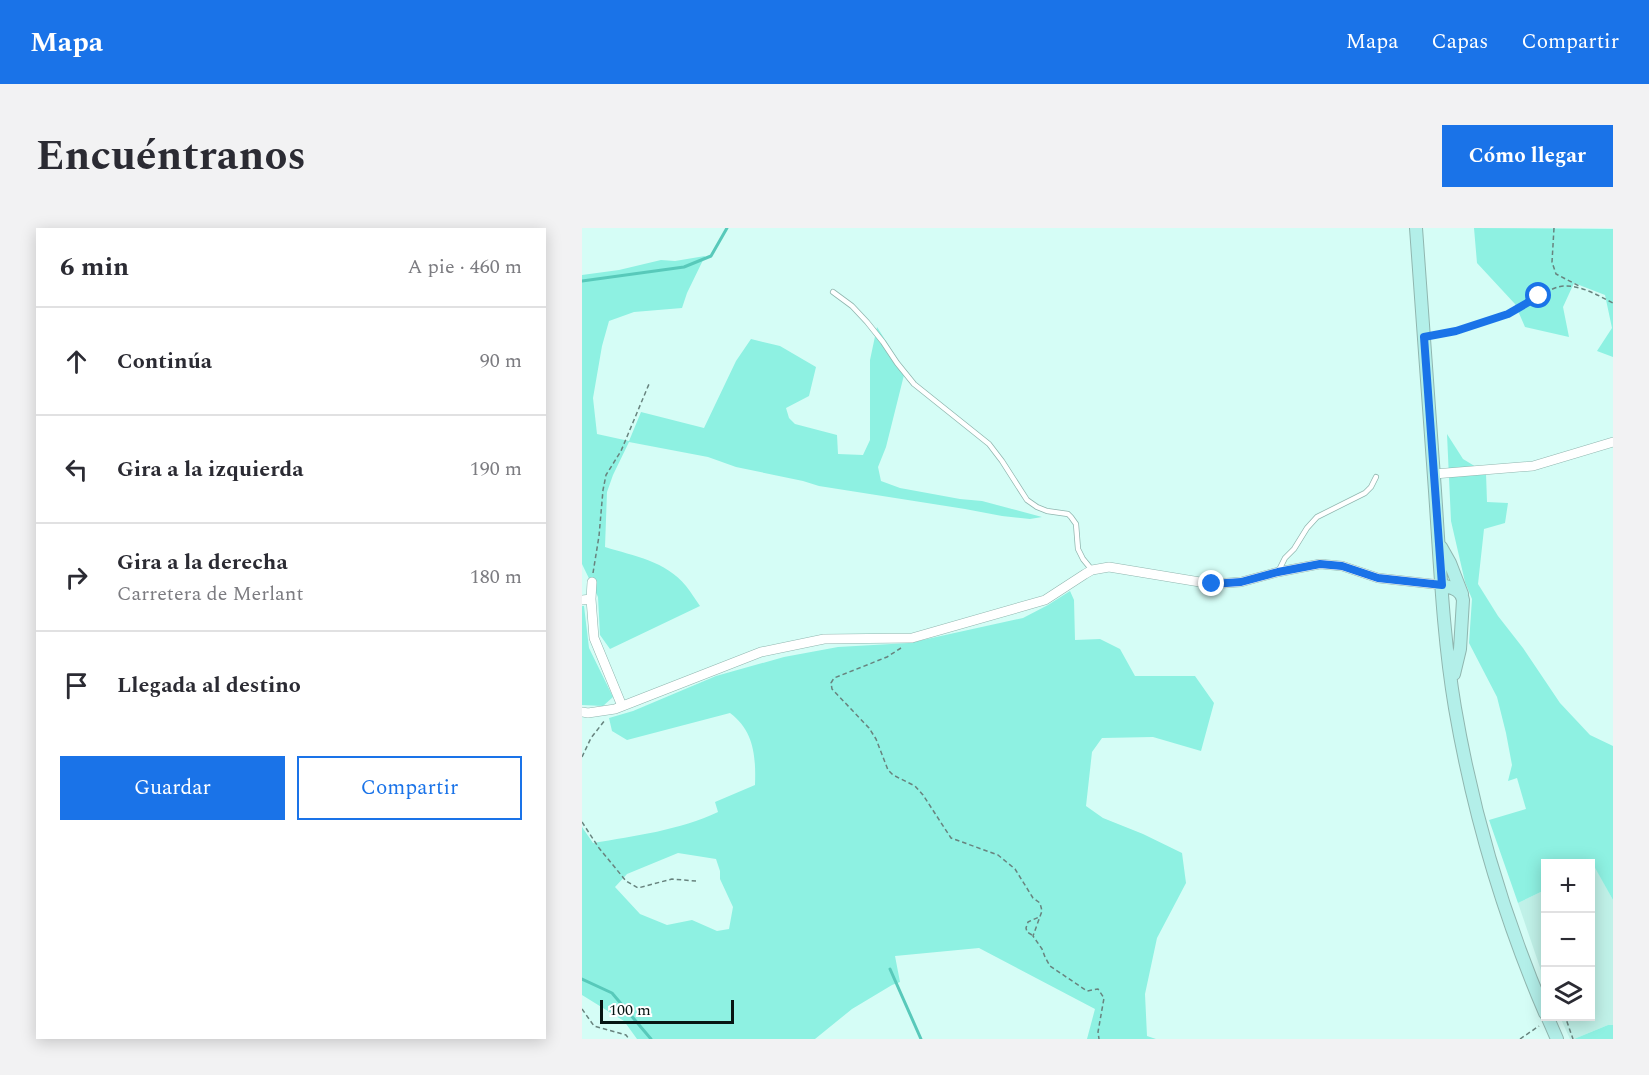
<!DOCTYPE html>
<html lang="es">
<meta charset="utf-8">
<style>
body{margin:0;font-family:Spectral,serif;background:#f2f2f3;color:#2b2b33}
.controls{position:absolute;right:18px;bottom:18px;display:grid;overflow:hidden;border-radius:0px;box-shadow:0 3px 15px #0003}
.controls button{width:54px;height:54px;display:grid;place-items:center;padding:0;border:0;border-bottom:2px solid #e1e1e2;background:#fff;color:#2b2b33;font:30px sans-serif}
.scale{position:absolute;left:18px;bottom:15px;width:134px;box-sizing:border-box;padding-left:6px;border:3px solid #071513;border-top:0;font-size:16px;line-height:21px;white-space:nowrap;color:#071513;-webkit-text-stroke:4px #fff;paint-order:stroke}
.stop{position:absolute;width:18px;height:18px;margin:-14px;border:4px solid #1a73e8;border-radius:50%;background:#fff}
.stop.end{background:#1a73e8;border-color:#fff;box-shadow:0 2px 6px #0008}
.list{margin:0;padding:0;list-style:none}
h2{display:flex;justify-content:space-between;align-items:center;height:78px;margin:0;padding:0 24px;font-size:26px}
h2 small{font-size:20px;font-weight:400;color:#7c7c81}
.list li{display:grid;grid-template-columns:39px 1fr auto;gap:18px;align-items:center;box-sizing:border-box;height:108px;padding:0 24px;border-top:2px solid #e1e1e2}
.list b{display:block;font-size:22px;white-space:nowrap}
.list p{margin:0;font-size:20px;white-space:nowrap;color:#7c7c81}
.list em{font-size:20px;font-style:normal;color:#7c7c81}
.actions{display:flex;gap:12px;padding:18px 24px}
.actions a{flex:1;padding:14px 0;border:2px solid #1a73e8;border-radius:0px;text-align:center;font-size:21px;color:#1a73e8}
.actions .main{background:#1a73e8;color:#fff}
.icon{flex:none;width:33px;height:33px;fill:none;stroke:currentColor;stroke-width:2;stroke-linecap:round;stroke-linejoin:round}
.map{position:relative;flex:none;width:1031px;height:811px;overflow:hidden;border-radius:0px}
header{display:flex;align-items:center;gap:36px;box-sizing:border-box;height:84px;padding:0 30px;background:#1a73e8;color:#fff}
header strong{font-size:28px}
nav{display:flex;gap:33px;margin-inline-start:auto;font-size:21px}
.intro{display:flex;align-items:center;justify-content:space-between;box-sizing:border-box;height:144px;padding:0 36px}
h1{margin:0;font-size:42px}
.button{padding:15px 27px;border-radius:0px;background:#1a73e8;color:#fff;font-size:21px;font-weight:700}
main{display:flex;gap:36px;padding:0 36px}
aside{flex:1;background:#fff;border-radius:0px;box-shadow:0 3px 15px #0003}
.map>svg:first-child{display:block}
.built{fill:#c0f1e8}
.green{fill:#8ef1e2;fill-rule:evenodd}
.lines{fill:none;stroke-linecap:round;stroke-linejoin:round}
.stream{stroke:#58c9ba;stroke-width:3}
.service-casing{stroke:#90b6af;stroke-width:6}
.minor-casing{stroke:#90b6af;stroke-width:10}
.secondary-casing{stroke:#90b6af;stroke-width:14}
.path{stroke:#68837e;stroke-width:1.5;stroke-dasharray:4.5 3;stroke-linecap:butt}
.service{stroke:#fff;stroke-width:4.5}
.minor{stroke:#fff;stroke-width:9}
.secondary{stroke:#b3efe9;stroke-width:12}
.route{stroke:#1a73e8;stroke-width:8}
</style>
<header>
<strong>Mapa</strong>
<nav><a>Mapa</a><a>Capas</a><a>Compartir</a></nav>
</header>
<div class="intro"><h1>Encuéntranos</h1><a class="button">Cómo llegar</a></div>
<main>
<aside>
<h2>6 min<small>A pie · 460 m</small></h2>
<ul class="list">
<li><svg class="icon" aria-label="ahead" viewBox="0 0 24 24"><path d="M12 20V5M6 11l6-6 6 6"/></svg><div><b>Continúa</b></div><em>90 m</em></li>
<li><svg class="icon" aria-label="left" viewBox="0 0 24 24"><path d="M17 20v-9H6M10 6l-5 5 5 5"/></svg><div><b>Gira a la izquierda</b></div><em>190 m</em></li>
<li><svg class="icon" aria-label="right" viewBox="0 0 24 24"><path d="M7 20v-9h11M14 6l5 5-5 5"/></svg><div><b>Gira a la derecha</b><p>Carretera de Merlant</p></div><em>180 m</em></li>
<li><svg class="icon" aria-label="arrive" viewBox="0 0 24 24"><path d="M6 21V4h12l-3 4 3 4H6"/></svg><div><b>Llegada al destino</b></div></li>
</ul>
<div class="actions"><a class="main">Guardar</a><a>Compartir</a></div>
</aside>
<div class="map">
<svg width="1031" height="811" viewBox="0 0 1031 811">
<rect width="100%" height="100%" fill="#d5fdf6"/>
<path class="built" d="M1012,637L1031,672V797H1026L992,811H988L978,789L1008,788V639Z
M963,662V754L936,675Z"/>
<path class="green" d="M892,0L1031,1V129L1015,123L1030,100L1023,67L992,55L981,79L987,109L943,99L933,76L895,35Z
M123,28L105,65L100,80L52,84L27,93L20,118L11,170L15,206L47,213L59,184L122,200L154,133L169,111L198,118L234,139L227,168L204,180L207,190L213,196L255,207L256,226L281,227L288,212V132L295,99L323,143L304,219L296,239L299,253L318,260L378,271L400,273L460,289L448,291L420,288L383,281L237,258L221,253L154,239L126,229L47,214L31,247L25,264L23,319C52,328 84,333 104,358C109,364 113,371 118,378L28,421L18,407L16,369L0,336V47L37,42L79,32L93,33Z
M865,206L881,231L904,245L905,274L926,275L923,295L902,301L896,356L916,388L941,420L978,475L1008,507L1031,518V672L1012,638L1009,639L1008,636H963V662L936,675L907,592L944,581L935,550L926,553L930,537L924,505L915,469L887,415L890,371L883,354L869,293Z
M488,363L492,372L493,412L518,411L538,421L553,448H613L632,475L619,523L571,509L520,510L510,524L504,578L521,590L561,606L600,625L604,655L575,710L563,766L565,808L574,811H505L513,781L397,720L313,728L318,754L310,757L270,781L233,811H55L42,793L0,767V599L11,615C53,608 98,602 136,584L133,574L173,557C174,528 172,503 148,485L45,512L30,503L27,490L51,483L134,448L202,429L256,419L327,415L441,390L466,377ZM96,625L134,631L138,643V651L151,679L147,701L135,703L110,692L85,697L58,686L33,659L45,646Z
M0,378H2L7,420L31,469L21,478L0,477Z
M1026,797H1031V811H992Z"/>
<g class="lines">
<path class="stream" d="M0,53L102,39L129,28L145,0
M308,741L339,811
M0,751L30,765L69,811"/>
<g class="service-casing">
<path id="service" d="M251,64L270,78L285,94L301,114L315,135L332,156L407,216L420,233L445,272L455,279L465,283L486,286L489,289L494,296L496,321L501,331L510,342
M696,344L703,330L712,321L725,300L735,289L783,265L789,259L794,249"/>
</g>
<g class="minor-casing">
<path id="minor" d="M852,246L951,238L1031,214
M9,371L10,354
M0,372L9,371L12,410L40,478
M0,484L6,485L33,481L179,424L242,411L330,410L463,372L503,346L510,342L527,339L630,356L659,354L696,344L738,336L760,338L796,350L860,357"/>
</g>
<g class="secondary-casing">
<path id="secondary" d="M834,0C840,88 847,175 853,263C858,335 861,409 873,480C891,585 921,687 963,785
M859,319L868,335L880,366
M860,357C869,360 879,361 881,372L878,421L872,446
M965,788L975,811"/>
</g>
<path class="path" d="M972,0L970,34L974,46L999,59
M852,107C876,103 901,96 924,86C939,81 969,57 983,58C1001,58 1015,67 1031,75
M11,345L17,308L21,262L24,247L39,223L67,156
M319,420L305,429L252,450L249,455L250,461L287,500L294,511L306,542L311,547L333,558L341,567L369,610L416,627L433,641L451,670L458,675L460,683L451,708L460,721L463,729L468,738L505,763L516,761L522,770L516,804L517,811
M0,529L9,510L23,492
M0,594L17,620L44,653L56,660L90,651L114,653
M450,707L445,704L444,700L446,694L457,689
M0,781L12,798L44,807L47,811
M979,791H984L991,811
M938,811L957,798"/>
<use href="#service" class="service"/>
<use href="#minor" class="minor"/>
<use href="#secondary" class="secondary"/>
</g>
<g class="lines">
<path class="route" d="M630,356L659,354L696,344L738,336L760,338L796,350L860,357L842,109L874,103L926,86L957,68"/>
</g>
</svg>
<div class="controls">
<button>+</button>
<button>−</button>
<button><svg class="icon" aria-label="layers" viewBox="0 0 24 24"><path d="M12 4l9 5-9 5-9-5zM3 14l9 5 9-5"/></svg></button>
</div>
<div class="scale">100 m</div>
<div class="stop" style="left:957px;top:68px"></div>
<div class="stop end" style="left:630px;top:356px"></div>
</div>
</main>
